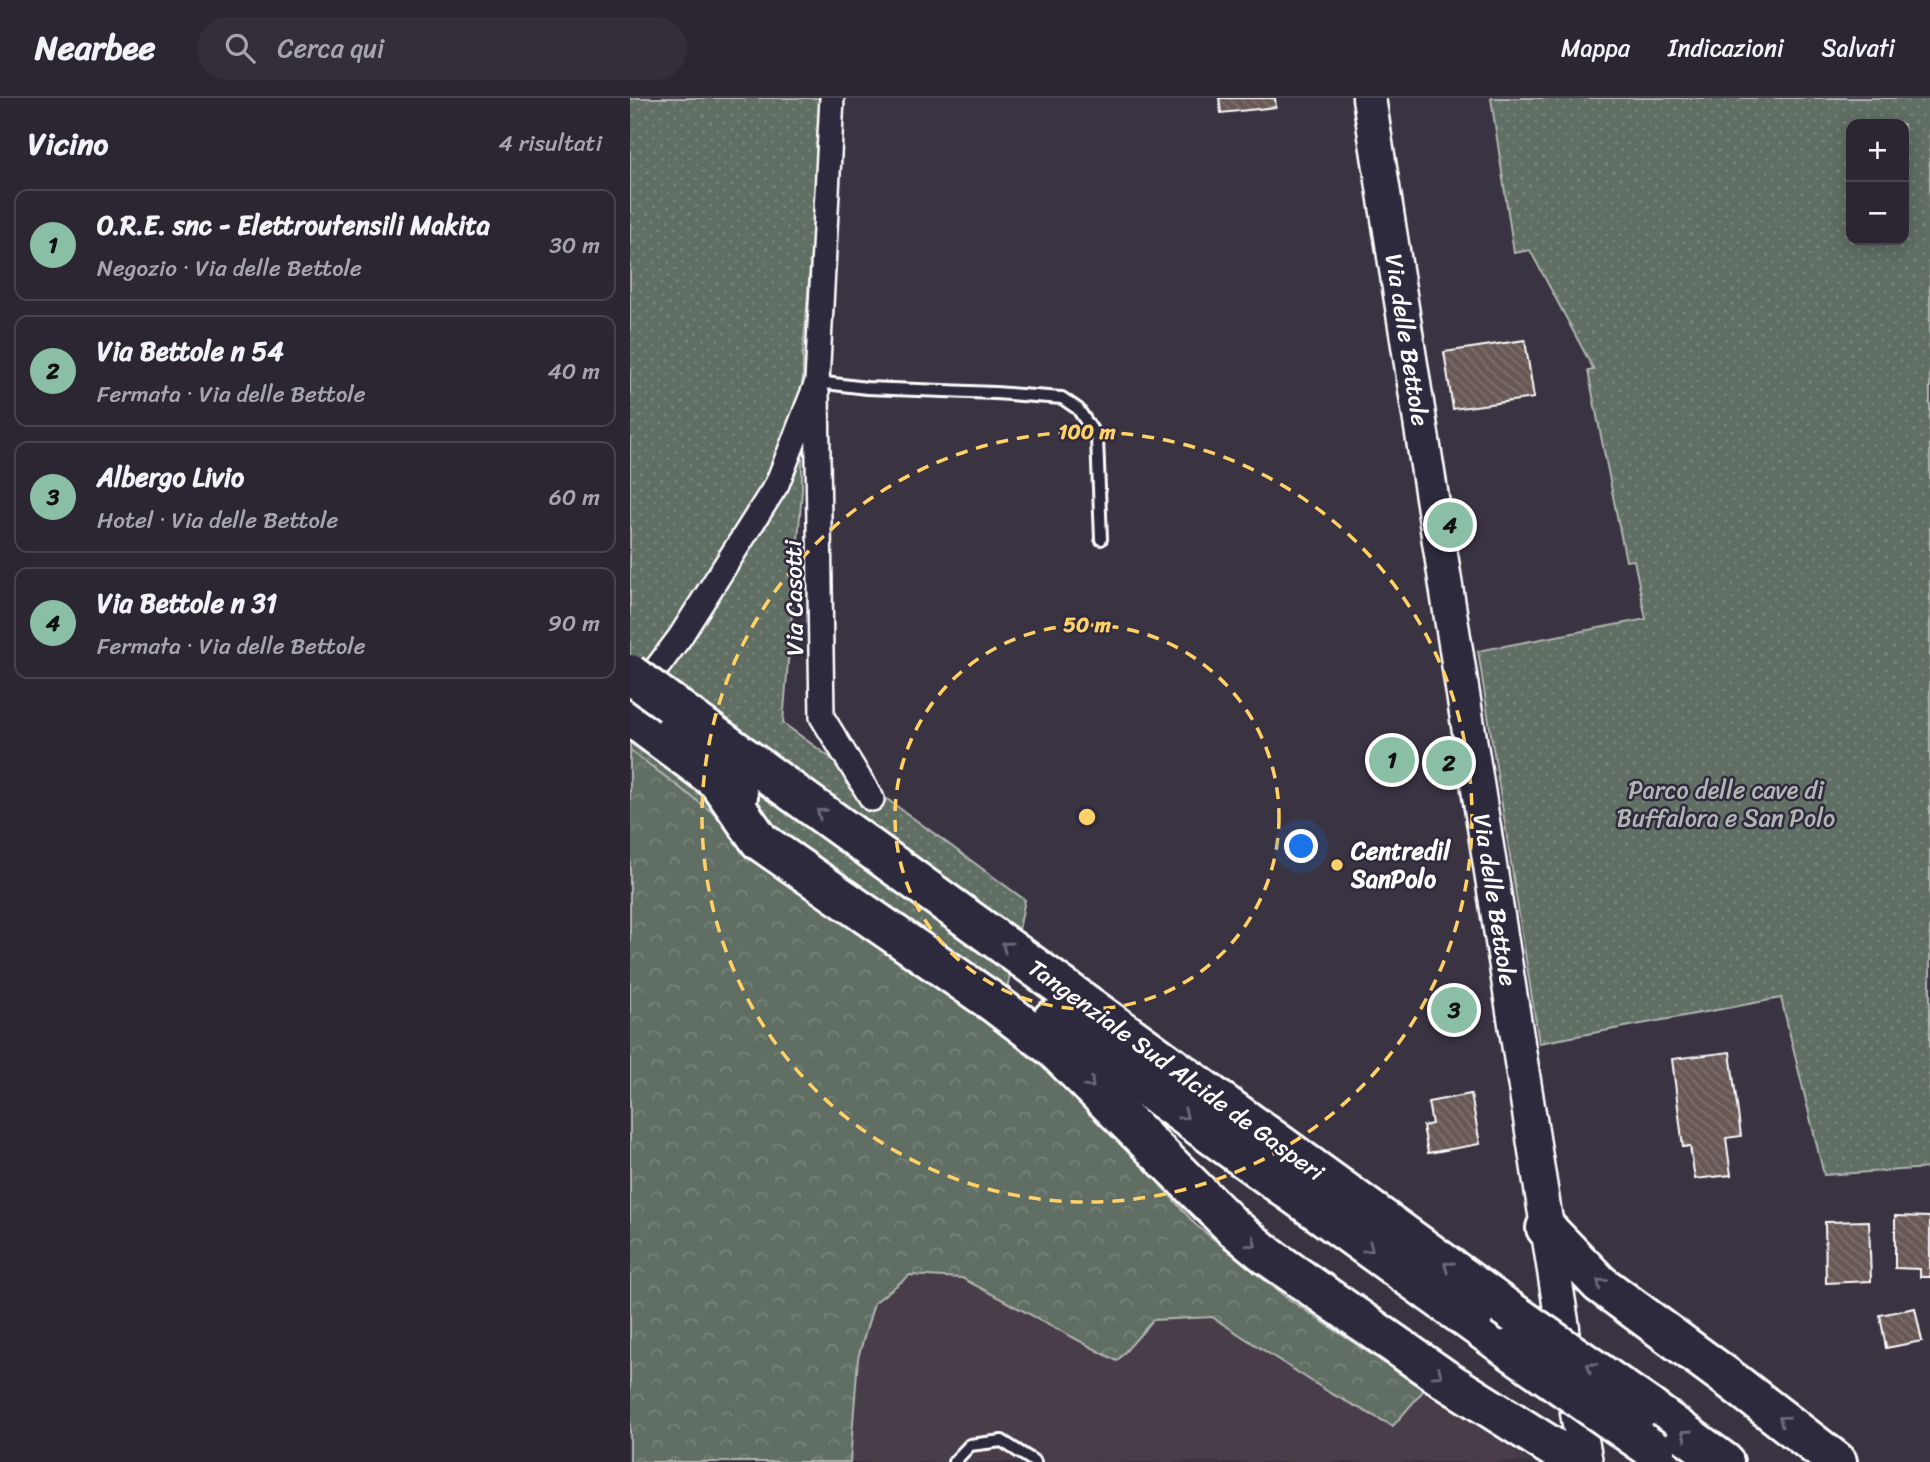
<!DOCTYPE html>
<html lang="it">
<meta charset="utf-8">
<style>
body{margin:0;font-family:Sriracha,sans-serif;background:#342e3a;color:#f1f3f6}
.controls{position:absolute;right:21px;top:21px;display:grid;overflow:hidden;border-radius:14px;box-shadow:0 4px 18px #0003}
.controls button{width:63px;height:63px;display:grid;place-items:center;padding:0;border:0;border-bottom:2px solid #48434d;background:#2c2632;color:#f1f3f6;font:35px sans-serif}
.you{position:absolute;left:672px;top:749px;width:24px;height:24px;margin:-18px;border:5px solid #fff;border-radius:50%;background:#1a73e8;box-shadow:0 0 0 10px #1a73e833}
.badge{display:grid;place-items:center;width:46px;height:46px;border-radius:50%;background:#8abfa5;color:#111;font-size:23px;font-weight:700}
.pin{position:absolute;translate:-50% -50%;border:4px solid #fff;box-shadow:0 2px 7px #0006}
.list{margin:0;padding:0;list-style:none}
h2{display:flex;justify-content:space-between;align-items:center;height:91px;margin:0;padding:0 28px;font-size:30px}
h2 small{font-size:23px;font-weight:400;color:#a6a5ac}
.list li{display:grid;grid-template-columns:46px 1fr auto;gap:21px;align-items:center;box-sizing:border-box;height:112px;margin:0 14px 14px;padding:0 14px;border:2px solid #48434d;border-radius:14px}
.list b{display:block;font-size:26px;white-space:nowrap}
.list p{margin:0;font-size:23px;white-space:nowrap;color:#a6a5ac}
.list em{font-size:23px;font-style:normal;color:#a6a5ac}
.icon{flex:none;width:38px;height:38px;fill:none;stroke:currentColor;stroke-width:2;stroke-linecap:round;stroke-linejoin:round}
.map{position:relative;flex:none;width:1300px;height:1364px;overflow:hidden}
header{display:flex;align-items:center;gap:42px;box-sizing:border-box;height:98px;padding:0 35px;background:#2c2632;border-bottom:2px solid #48434d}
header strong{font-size:33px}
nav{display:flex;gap:38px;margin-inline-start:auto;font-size:24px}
.search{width:490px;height:63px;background:#342e3a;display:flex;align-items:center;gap:18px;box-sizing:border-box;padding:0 24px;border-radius:38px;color:#a6a5ac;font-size:26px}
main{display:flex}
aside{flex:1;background:#2c2632}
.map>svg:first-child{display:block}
.built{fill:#483e48}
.green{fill:url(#green-dots);stroke:#b0b6b1;stroke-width:2;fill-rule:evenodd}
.forest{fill:url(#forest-crowns);stroke:#b0b6b1;stroke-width:2}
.building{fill:url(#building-back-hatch);stroke:#fff;stroke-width:2}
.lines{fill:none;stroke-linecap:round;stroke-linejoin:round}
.lane-casing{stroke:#fff;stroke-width:16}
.street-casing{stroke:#fff;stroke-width:28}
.secondary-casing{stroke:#fff;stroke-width:37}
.highway-casing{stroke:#fff;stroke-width:44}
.lane{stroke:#2f2a3d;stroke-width:10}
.street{stroke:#2f2a3d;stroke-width:23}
.secondary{stroke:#2f2a3d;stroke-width:32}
.highway{stroke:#2f2a3d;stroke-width:38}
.highway-bridge-casing{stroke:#fff;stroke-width:44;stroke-linecap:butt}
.highway-bridge{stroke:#2f2a3d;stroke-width:38}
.oneway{stroke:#6d6a77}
.ring{fill:none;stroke:#ffd166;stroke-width:3.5;stroke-dasharray:12 9}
.poi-dot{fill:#ffd166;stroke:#2f2a3d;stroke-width:2.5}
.labels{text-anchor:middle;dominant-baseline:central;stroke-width:5;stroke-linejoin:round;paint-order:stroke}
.street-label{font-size:24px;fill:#fff;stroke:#2f2a3d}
.park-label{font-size:24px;fill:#b0b6b1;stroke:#2f2a3d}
.poi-label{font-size:24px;font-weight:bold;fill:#fff;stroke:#2f2a3d;text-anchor:start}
.centre{fill:#ffd166;stroke:#2f2a3d;stroke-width:3.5}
.ring-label{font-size:21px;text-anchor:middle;font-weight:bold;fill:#ffd166;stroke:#2f2a3d;stroke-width:5;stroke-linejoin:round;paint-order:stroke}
</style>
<header>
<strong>Nearbee</strong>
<div class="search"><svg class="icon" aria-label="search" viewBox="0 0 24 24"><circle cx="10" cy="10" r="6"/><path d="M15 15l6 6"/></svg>Cerca qui</div>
<nav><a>Mappa</a><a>Indicazioni</a><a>Salvati</a></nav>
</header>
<main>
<aside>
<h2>Vicino<small>4 risultati</small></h2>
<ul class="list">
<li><span class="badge">1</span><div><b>O.R.E. snc - Elettroutensili Makita</b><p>Negozio · Via delle Bettole</p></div><em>30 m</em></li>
<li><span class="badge">2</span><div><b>Via Bettole n 54</b><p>Fermata · Via delle Bettole</p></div><em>40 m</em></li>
<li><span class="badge">3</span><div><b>Albergo Livio</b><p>Hotel · Via delle Bettole</p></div><em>60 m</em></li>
<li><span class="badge">4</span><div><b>Via Bettole n 31</b><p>Fermata · Via delle Bettole</p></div><em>90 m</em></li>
</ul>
</aside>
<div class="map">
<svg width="1300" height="1364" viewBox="0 0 1300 1364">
<defs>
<pattern id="green-dots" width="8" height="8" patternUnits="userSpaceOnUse" patternTransform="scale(1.75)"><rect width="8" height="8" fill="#616e63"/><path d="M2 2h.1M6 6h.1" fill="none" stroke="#79847a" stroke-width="1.8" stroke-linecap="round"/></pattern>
<pattern id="forest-crowns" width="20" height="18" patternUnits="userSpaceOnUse" patternTransform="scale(1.75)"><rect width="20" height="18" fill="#616e63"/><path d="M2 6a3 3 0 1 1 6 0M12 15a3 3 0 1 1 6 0" fill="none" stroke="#79847a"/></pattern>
<pattern id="building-back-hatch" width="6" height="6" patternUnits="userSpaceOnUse" patternTransform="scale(1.75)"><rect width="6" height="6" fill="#675855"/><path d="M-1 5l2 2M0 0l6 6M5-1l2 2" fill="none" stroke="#7e716e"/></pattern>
</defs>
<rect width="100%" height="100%" fill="#3a3342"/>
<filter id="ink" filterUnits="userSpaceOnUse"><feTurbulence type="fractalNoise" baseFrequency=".0143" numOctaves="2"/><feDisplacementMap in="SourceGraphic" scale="14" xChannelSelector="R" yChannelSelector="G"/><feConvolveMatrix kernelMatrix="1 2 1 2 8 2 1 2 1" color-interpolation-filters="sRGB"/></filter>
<g filter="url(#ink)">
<path class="built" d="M280,1177L332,1180L487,1263L523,1222L582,1219L700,1295L762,1328L794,1292L901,1364H220L228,1260L244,1205Z"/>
<path class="green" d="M0,0H194L173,255L172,393L153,625L395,802L367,941L0,1364Z
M861,0H1300V1070L1194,1077L1151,900L909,945L848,553L1016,521L1004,462L996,463L958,273L964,272L900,152L884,155ZM1221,26H1274V142H1221Z"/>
<path class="forest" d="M0,652L437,982L566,1127L657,1200L794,1292L763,1328L700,1295L582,1219L523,1222L487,1263L332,1180L280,1177L244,1205L228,1260L220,1364H0Z"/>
<path class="building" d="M589,0H645L646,9L591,15Z
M895,242L904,300L823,311L814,254Z
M1100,954L1111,1038L1096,1040L1101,1077L1065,1081L1060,1048L1053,1049L1042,961Z
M841,996L850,1046L798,1055L793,1028L802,1026L798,1004Z
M1265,1118L1300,1119V1179H1290V1171L1265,1170Z
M1239,1123L1241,1183L1196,1185L1195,1124Z
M1285,1210L1292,1243L1256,1250L1250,1217Z"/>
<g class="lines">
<g class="lane-casing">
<path id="lane" d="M187,284L237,290L365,295L432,300L448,311L467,340L471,441
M324,1364L340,1347L372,1343L405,1364"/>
</g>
<g class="street-casing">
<path id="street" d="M187,295L192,619L242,701
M23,575L50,539L147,386L187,284L202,0"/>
</g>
<g class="secondary-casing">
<path id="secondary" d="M739,0L933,1230
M947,1315L956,1364"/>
</g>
<g class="highway-casing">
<path id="highway" d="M41,606L873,1208
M0,618L108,698
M87,682L130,743L364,905L423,950L603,1129L638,1158L819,1284L946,1364
M422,922L879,1251
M916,1130L970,1186L1106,1286L1207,1364
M1017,1308L1094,1364"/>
</g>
<use href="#lane" class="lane"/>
<use href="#street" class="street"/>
<use href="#secondary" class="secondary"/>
<use href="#highway" class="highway"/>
<g class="highway-bridge-casing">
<path id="highway-bridge" d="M0,576L41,606
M873,1208L1017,1308
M879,1251L1025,1353"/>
</g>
<use href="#highway-bridge" class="highway-bridge"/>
</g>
<defs><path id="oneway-chevron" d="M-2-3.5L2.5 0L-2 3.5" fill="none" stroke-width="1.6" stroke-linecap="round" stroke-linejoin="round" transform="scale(1.75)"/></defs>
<g class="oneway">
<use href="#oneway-chevron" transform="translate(191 715) rotate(-144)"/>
<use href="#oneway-chevron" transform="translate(376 848) rotate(-144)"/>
<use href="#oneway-chevron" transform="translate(460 986) rotate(45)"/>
<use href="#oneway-chevron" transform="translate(554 1017) rotate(36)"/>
<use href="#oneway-chevron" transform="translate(622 1145) rotate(40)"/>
<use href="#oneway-chevron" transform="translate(739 1150) rotate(36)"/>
<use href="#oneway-chevron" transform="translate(818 1168) rotate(-144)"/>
<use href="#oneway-chevron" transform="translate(971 1185) rotate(-139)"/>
<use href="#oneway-chevron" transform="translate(961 1269) rotate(-145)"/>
<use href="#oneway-chevron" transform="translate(808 1276) rotate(34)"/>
<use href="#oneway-chevron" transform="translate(1153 1322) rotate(-142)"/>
<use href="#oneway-chevron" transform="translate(1056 1336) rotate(-144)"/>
</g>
</g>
<g class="ring">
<circle cx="457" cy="719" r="192"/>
<circle cx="457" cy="719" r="385"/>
</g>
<circle class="poi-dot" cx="707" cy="767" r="7"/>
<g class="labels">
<g class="street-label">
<text transform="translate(777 242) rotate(81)">Via delle Bettole</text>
<text transform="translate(164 500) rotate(-91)">Via Casotti</text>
<text transform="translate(865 802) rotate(81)">Via delle Bettole</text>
<text transform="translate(546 972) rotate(36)">Tangenziale Sud Alcide de Gasperi</text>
</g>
<g class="park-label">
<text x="1096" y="692">Parco delle cave di<tspan x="1096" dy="28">Buffalora e San Polo</tspan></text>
</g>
<g class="poi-label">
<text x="721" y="753">Centredil<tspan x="721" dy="28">SanPolo</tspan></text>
</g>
</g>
<circle cx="457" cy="719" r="10" class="centre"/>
<g class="ring-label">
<text x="457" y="341">100 m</text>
<text x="457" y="534">50 m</text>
</g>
</svg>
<div class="controls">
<button>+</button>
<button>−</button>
</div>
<div class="you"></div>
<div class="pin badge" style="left:762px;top:662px">1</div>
<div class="pin badge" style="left:819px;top:665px">2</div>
<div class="pin badge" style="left:824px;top:912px">3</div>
<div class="pin badge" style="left:820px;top:427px">4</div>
</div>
</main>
